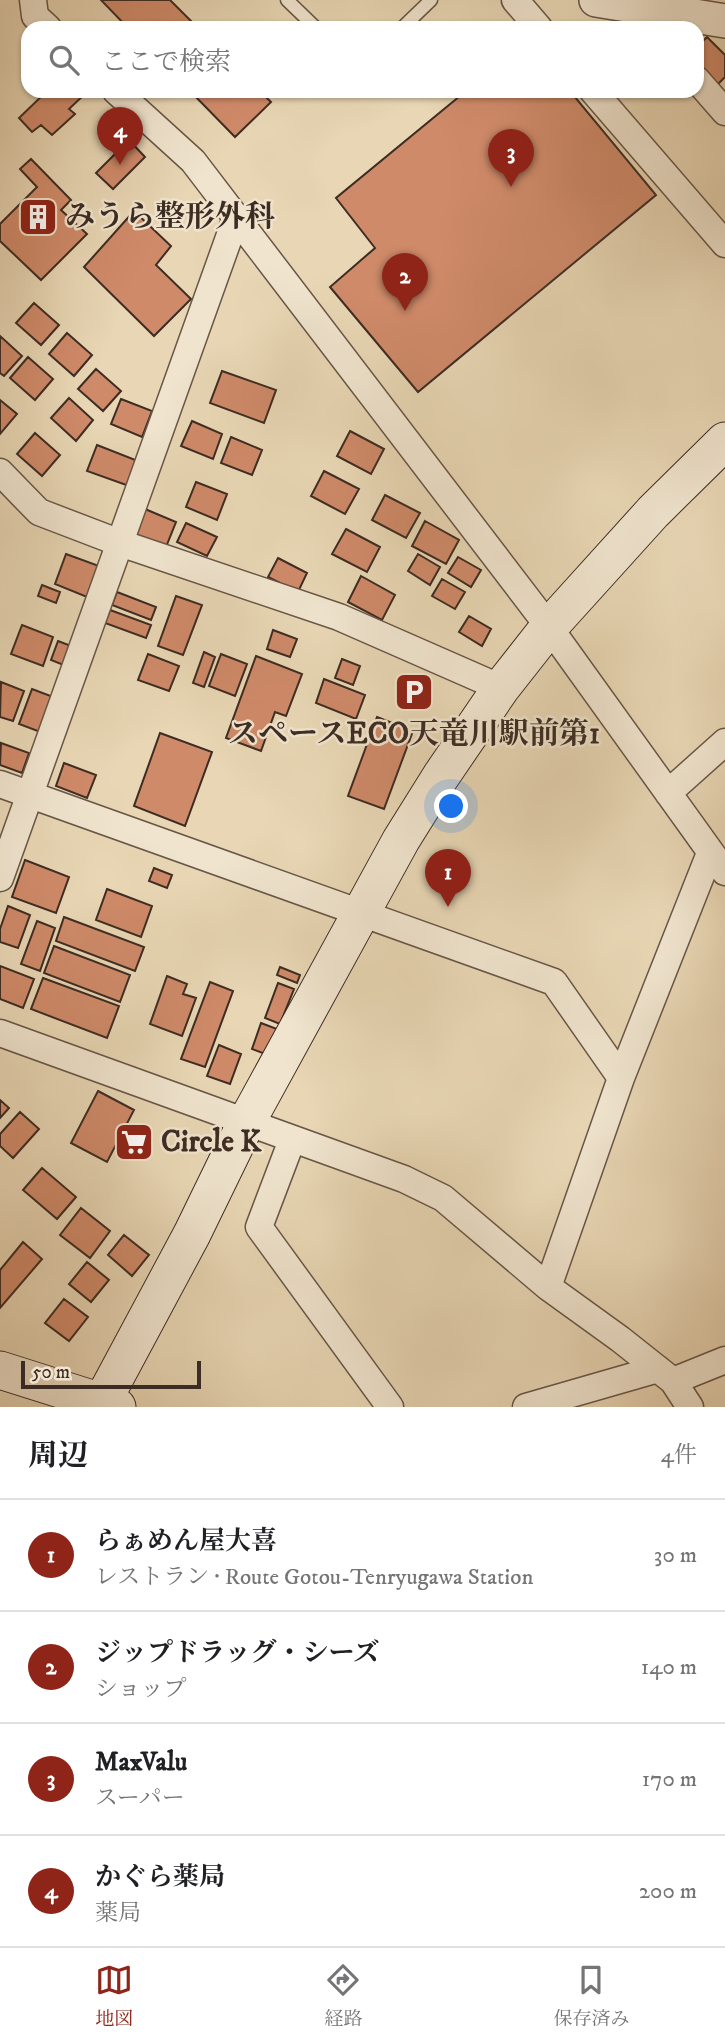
<!DOCTYPE html>
<html lang="ja">
<meta charset="utf-8">
<style>
body{margin:0;font-family:"IM FELL DW Pica","Noto Serif JP",serif;background:#f2f2f2;color:#202124}
.scale{position:absolute;left:21px;bottom:18px;width:180px;box-sizing:border-box;padding-left:7px;border:4px solid #3d2c23;border-top:0;font-size:19px;line-height:24px;white-space:nowrap;color:#3d2c23;-webkit-text-stroke:5px #f0e4ce;paint-order:stroke}
.you{position:absolute;left:452px;top:807px;width:24px;height:24px;margin:-18px;border:5px solid #fff;border-radius:50%;background:#1a73e8;box-shadow:0 0 0 10px #1a73e833}
.badge{display:grid;place-items:center;width:46px;height:46px;border-radius:50%;background:#8f2418;color:#fff;font-size:23px;font-weight:700}
.pin{position:absolute;translate:-50% -58px;filter:drop-shadow(0 2px 4px #0008)}
.pin::after{content:'';position:absolute;top:37px;width:24px;height:21px;background:inherit;clip-path:polygon(0 0,100% 0,50% 100%)}
.list{margin:0;padding:0;list-style:none}
h2{display:flex;justify-content:space-between;align-items:center;height:91px;margin:0;padding:0 28px;font-size:30px}
h2 small{font-size:23px;font-weight:400;color:#757577}
.list li{display:grid;grid-template-columns:46px 1fr auto;gap:21px;align-items:center;box-sizing:border-box;height:112px;padding:0 28px;border-top:2px solid #e0e0e0}
.list b{display:block;font-size:26px;white-space:nowrap}
.list p{margin:0;font-size:23px;white-space:nowrap;color:#757577}
.list em{font-size:23px;font-style:normal;color:#757577}
.icon{flex:none;width:38px;height:38px;fill:none;stroke:currentColor;stroke-width:2;stroke-linecap:round;stroke-linejoin:round}
.map{position:relative;flex:none;width:725px;height:1407px;overflow:hidden}
.search{position:absolute;background:#fff;box-shadow:0 2px 5px #0004;left:21px;right:21px;top:21px;height:77px;display:flex;align-items:center;gap:18px;box-sizing:border-box;padding:0 24px;border-radius:21px;color:#757577;font-size:26px}
.sheet{height:539px;background:#fff}
nav{display:flex;justify-content:space-around;align-items:center;box-sizing:border-box;height:98px;border-top:2px solid #e0e0e0;background:#fff;font-size:19px;color:#757577}
nav a{display:grid;justify-items:center;gap:4px}
nav .on{color:#8f2418}
.map>svg:first-child{display:block}
.building{fill:#cf8a69;stroke:#3d2c23;stroke-width:2}
.lines{fill:none;stroke-linecap:round;stroke-linejoin:round}
.service-casing{stroke:#685647;stroke-width:15}
.minor-casing{stroke:#685647;stroke-width:29}
.tertiary-casing{stroke:#685647;stroke-width:36}
.secondary-casing{stroke:#3d2c23;stroke-width:39}
.service{stroke:#f0e4ce;stroke-width:12}
.minor{stroke:#f0e4ce;stroke-width:26}
.tertiary{stroke:#f0e4ce;stroke-width:33}
.secondary{stroke:#f0e4ce;stroke-width:37}
.labels{text-anchor:middle;dominant-baseline:central;stroke-width:5;stroke-linejoin:round;paint-order:stroke}
.poi-label{font-size:30px;font-weight:bold;fill:#3d2c23;stroke:#f0e4ce;text-anchor:start}
</style>
<div class="map">
<svg width="725" height="1407" viewBox="0 0 725 1407">
<rect width="100%" height="100%" fill="#e8d6b4"/>
<filter id="stains"><feTurbulence type="fractalNoise" baseFrequency=".00286" numOctaves="4"/><feColorMatrix values="0 0 0 0 .2 0 0 0 0 .09 0 0 0 0 .02 0 0 0 .5 -.17"/></filter>
<radialGradient id="worn" r=".72"><stop offset=".6" stop-color="#630" stop-opacity="0"/><stop offset="1" stop-color="#630" stop-opacity=".3"/></radialGradient>
<path class="building" d="M101,0H170L198,28H128Z
M707,37L725,55V77L717,85L697,64V47Z
M47,91H88L69,109L75,114L52,135L41,125L32,132L19,118Z
M190,91H260L271,102L235,137Z
M466,91H570L656,195L418,392L330,287L375,248L336,198Z
M129,140L145,157L113,189L96,173Z
M31,159L71,200L61,210L87,234L41,280L0,241V224L37,187L20,169Z
M134,211L171,246L156,265L191,299L154,336L84,267Z
M34,303L59,325L41,345L16,323Z
M67,333L92,355L74,376L49,354Z
M0,336L22,356L4,376L0,373Z
M28,357L53,379L35,400L10,378Z
M96,369L121,391L103,411L78,389Z
M222,371L276,390L264,423L210,403Z
M69,398L93,420L76,441L51,418Z
M121,399L152,411L142,437L111,424Z
M0,400L17,414L0,434Z
M192,421L222,434L213,459L181,446Z
M350,431L384,449L371,474L337,456Z
M35,433L60,455L42,476L17,454Z
M231,437L262,450L252,475L221,463Z
M97,445L138,461L129,486L87,471Z
M324,471L359,489L345,514L311,496Z
M196,482L227,494L217,520L186,507Z
M385,495L420,513L406,538L372,520Z
M145,509L176,522L166,547L135,534Z
M425,521L459,540L446,564L412,546Z
M186,523L217,537L207,556L177,542Z
M346,529L380,547L367,572L332,554Z
M66,554L99,566L87,597L55,584Z
M418,554L440,567L430,585L408,571Z
M458,557L481,570L471,587L448,573Z
M278,558L307,573L298,592L268,577Z
M361,576L395,595L382,620L348,602Z
M442,579L465,592L455,609L432,596Z
M42,585L60,592L56,603L38,596Z
M117,592L156,607L151,620L112,605Z
M176,596L202,605L183,655L158,646Z
M110,610L151,625L146,638L105,623Z
M469,616L491,629L482,646L459,632Z
M22,625L53,637L43,666L11,654Z
M273,630L297,639L290,657L267,649Z
M58,641L79,649L71,668L51,660Z
M204,652L215,657L204,687L193,683Z
M148,654L179,666L169,691L138,680Z
M221,654L247,664L235,696L209,686Z
M256,656L302,674L286,716L275,712L261,751L226,738Z
M342,659L360,666L353,685L335,678Z
M324,679L365,695L356,719L316,703Z
M1,682L24,691L13,721L0,717Z
M32,689L56,698L43,733L19,724Z
M377,717L413,731L384,809L348,796Z
M160,733L212,752L185,826L134,806Z
M1,743L29,753L22,773L0,765Z
M64,763L96,775L87,798L56,786Z
M25,860L69,877L56,913L12,897Z
M154,868L172,875L167,888L149,881Z
M107,889L152,906L141,937L96,920Z
M8,906L30,915L18,948L0,942V929Z
M64,917L144,947L135,971L56,941Z
M37,921L55,928L40,971L21,964Z
M54,946L130,975L120,1002L44,973Z
M0,966L34,979L23,1008L0,999Z
M280,967L300,975L297,983L277,975Z
M167,976L187,984L183,994L196,998L182,1036L150,1024Z
M43,978L119,1006L107,1038L31,1009Z
M210,982L233,991L205,1067L181,1059Z
M278,983L294,989L280,1024L265,1018Z
M261,1023L277,1029L268,1055L252,1049Z
M219,1045L241,1054L230,1084L207,1076Z
M98,1091L134,1110L107,1162L71,1143Z
M0,1100L9,1108L0,1118Z
M20,1112L39,1129L13,1158L0,1146V1134Z
M42,1168L76,1197L57,1219L23,1190Z
M81,1208L110,1231L90,1258L60,1235Z
M124,1235L149,1255L132,1276L108,1255Z
M23,1242L42,1259L0,1308V1270Z
M87,1262L109,1280L91,1302L69,1284Z
M64,1299L88,1317L69,1341L45,1323Z"/>
<g class="lines">
<g class="service-casing">
<path id="service" d="M287,0L316,28
M402,28L431,0"/>
</g>
<g class="minor-casing">
<path id="minor" d="M33,0L35,16L48,28
M515,0L539,28
M697,80L725,112
M116,91L193,161L549,627L725,872
M593,91L725,244
M0,472L39,512L120,543L339,617L501,688
M0,784L554,982L621,1078L548,1287
M668,793L725,742
M0,878L236,218
M0,1033L404,1179L443,1198L548,1287L620,1339L673,1381L690,1407
M621,1078L710,853
M292,1140L259,1227L390,1407
M673,1381L725,1360
M526,1407L658,1369"/>
</g>
<g class="tertiary-casing">
<path id="tertiary" d="M596,0L725,21"/>
</g>
<g class="secondary-casing">
<path id="secondary" d="M0,1370L117,1407
M102,1402L192,1234L246,1123L401,840L441,776L501,688L549,627L653,512L725,441"/>
</g>
<use href="#service" class="service"/>
<use href="#minor" class="minor"/>
<use href="#tertiary" class="tertiary"/>
<use href="#secondary" class="secondary"/>
</g>
<defs>
<g id="building-square" transform="scale(2.0125)"><rect x="-9" y="-9" width="18" height="18" rx="4" fill="#8f2418" stroke="#f0e4ce"/><path d="M-4-6H4V6H1V3H-1V6H-4ZM-2.5-4.3h1.7v1.8h-1.7ZM.8-4.3h1.7v1.8H.8ZM-2.5-1h1.7V.8h-1.7ZM.8-1h1.7V.8H.8Z" fill="#fff"/></g>
<g id="parking-square" transform="scale(2.0125)"><rect x="-9" y="-9" width="18" height="18" rx="4" fill="#8f2418" stroke="#f0e4ce"/><path d="M-3.5-5.5H1a3.5 3.5 0 0 1 0 7H-1V5.5H-3.5ZM-1-3.4V-.6H.8a1.4 1.4 0 0 0 0-2.8Z" fill="#fff"/></g>
<g id="supermarket-square" transform="scale(2.0125)"><rect x="-9" y="-9" width="18" height="18" rx="4" fill="#8f2418" stroke="#f0e4ce"/><path d="M-6-5.5h2.5l.6 2H6L4.5 2H-2.5L-4.4-4H-6ZM-1.5 3.2a1.3 1.3 0 1 0 .1 0ZM3 3.2a1.3 1.3 0 1 0 .1 0Z" fill="#fff"/></g>
</defs>
<g fill-rule="evenodd">
<use href="#building-square" x="38" y="217"/>
<use href="#parking-square" x="414" y="692"/>
<use href="#supermarket-square" x="134" y="1142"/>
</g>
<g class="labels">
<g class="poi-label">
<text x="65" y="217">みうら整形外科</text>
<text x="414" y="734" text-anchor="middle">スペースECO天竜川駅前第1</text>
<text x="161" y="1142">Circle K</text>
</g>
</g>
<rect width="100%" height="100%" filter="url(#stains)"/>
<rect width="100%" height="100%" fill="url(#worn)"/>
</svg>
<div class="scale">50 m</div>
<div class="you"></div>
<div class="pin badge" style="left:448px;top:907px">1</div>
<div class="pin badge" style="left:405px;top:311px">2</div>
<div class="pin badge" style="left:511px;top:187px">3</div>
<div class="pin badge" style="left:120px;top:165px">4</div>
<div class="search"><svg class="icon" aria-label="search" viewBox="0 0 24 24"><circle cx="10" cy="10" r="6"/><path d="M15 15l6 6"/></svg>ここで検索</div>
</div>
<section class="sheet">
<h2>周辺<small>4件</small></h2>
<ul class="list">
<li><span class="badge">1</span><div><b>らぁめん屋大喜</b><p>レストラン · Route Gotou-Tenryugawa Station</p></div><em>30 m</em></li>
<li><span class="badge">2</span><div><b>ジップドラッグ・シーズ</b><p>ショップ</p></div><em>140 m</em></li>
<li><span class="badge">3</span><div><b>MaxValu</b><p>スーパー</p></div><em>170 m</em></li>
<li><span class="badge">4</span><div><b>かぐら薬局</b><p>薬局</p></div><em>200 m</em></li>
</ul>
</section>
<nav>
<a class="on"><svg class="icon" aria-label="map" viewBox="0 0 24 24"><path d="M3 6l6-2 6 2 6-2v14l-6 2-6-2-6 2zM9 4v14M15 6v14"/></svg>地図</a>
<a><svg class="icon" aria-label="directions" viewBox="0 0 24 24"><path d="M12 3l9 9-9 9-9-9zM9 14v-3h6M13 9l2 2-2 2"/></svg>経路</a>
<a><svg class="icon" aria-label="saved" viewBox="0 0 24 24"><path d="M7 4h10v16l-5-4-5 4z"/></svg>保存済み</a>
</nav>
